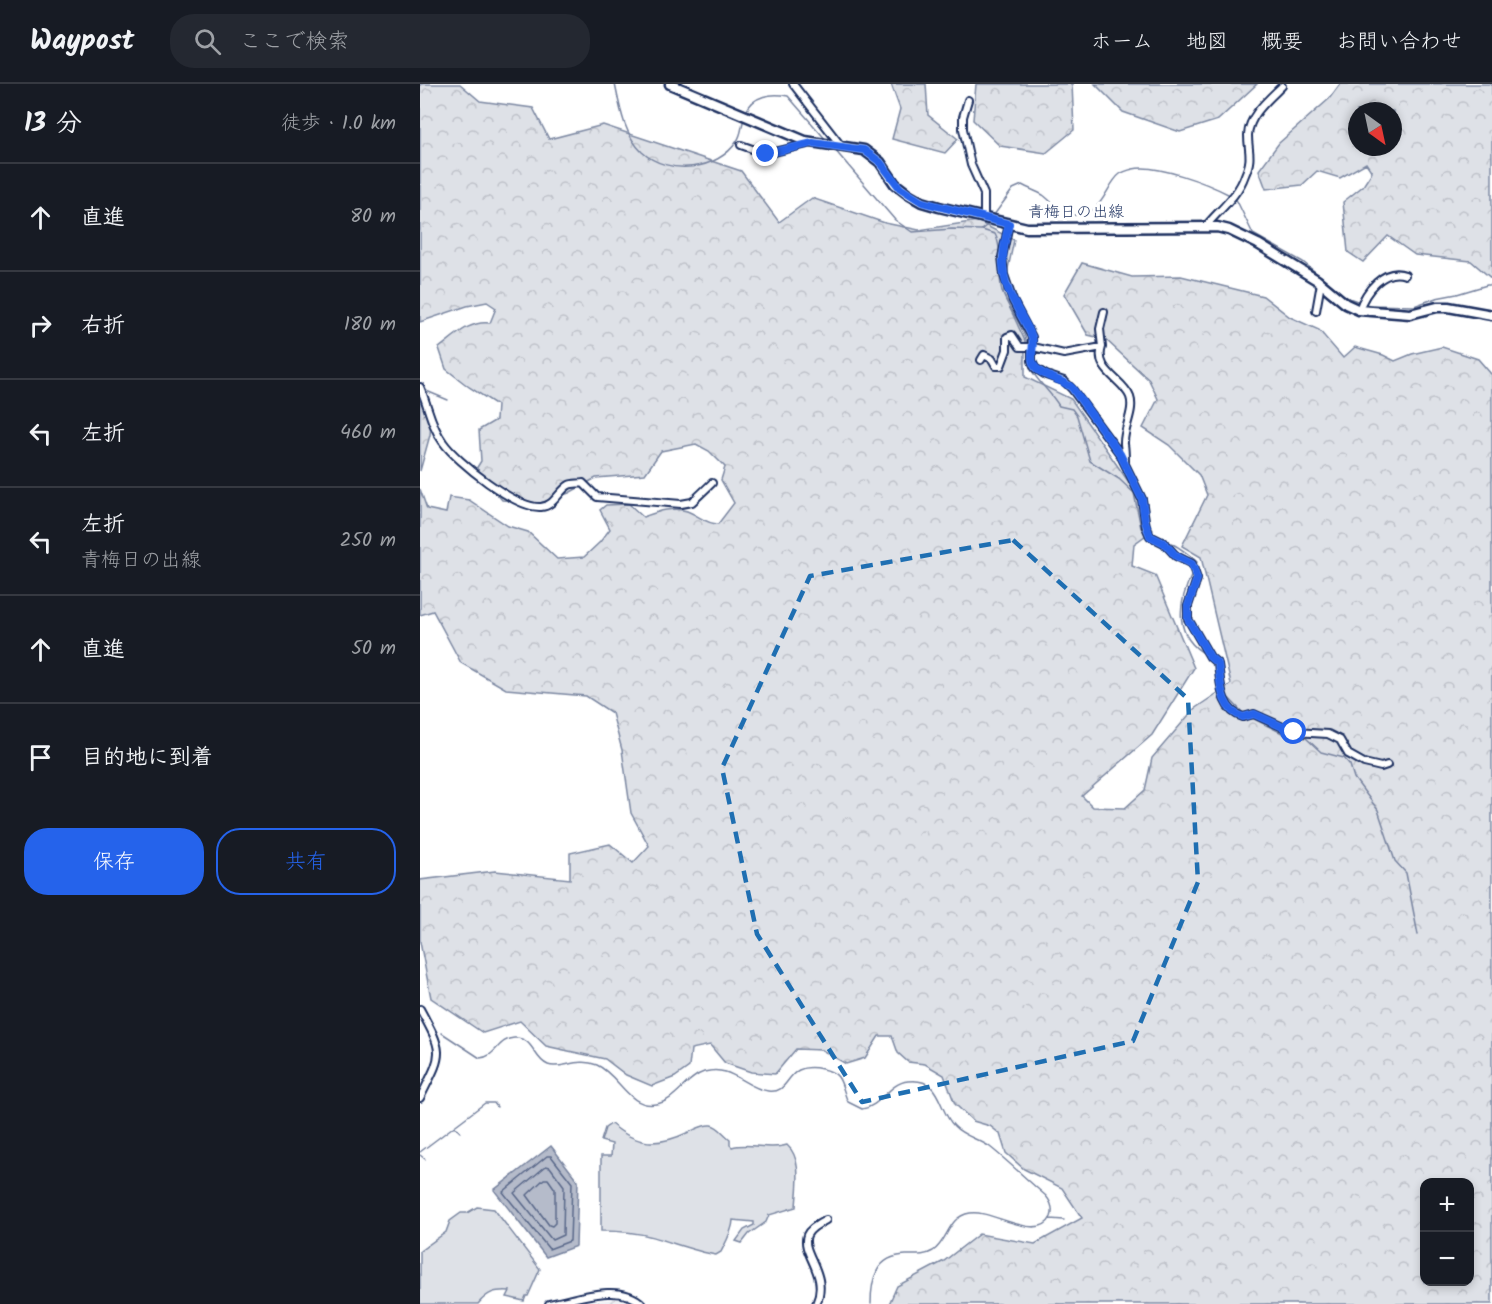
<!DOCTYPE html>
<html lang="ja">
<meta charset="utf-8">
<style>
body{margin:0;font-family:Kalam,"Klee One",sans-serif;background:#242831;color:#f1f3f6}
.controls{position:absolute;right:18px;bottom:18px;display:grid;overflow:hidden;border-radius:12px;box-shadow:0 3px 9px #0003}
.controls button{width:54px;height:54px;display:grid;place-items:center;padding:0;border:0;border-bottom:2px solid #363941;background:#171b24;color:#f1f3f6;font:30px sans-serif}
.compass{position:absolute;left:928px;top:18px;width:54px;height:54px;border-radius:50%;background:#171b24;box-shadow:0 3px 9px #0003;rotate:147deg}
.stop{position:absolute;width:18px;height:18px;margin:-14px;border:4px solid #2563eb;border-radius:50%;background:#fff}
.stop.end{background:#2563eb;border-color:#fff;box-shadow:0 2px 6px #0008}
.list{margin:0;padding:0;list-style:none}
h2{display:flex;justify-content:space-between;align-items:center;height:78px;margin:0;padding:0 24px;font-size:26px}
h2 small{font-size:20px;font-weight:400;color:#9ea1a6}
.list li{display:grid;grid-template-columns:39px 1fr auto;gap:18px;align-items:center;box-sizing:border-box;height:108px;padding:0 24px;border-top:2px solid #363941}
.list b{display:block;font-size:22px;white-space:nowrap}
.list p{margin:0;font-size:20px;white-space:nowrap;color:#9ea1a6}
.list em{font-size:20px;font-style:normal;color:#9ea1a6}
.actions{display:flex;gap:12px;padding:18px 24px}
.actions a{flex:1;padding:14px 0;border:2px solid #2563eb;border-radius:24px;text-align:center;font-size:21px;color:#2563eb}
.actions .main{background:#2563eb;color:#fff}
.icon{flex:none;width:33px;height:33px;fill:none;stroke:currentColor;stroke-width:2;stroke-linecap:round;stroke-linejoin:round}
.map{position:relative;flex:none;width:1072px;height:1220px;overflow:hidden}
header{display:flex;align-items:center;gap:36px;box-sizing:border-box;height:84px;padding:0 30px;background:#171b24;border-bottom:2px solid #363941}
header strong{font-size:28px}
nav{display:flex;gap:33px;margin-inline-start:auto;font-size:21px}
.search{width:420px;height:54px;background:#242831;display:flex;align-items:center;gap:15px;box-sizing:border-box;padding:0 21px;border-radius:24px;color:#9ea1a6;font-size:22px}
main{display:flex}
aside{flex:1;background:#171b24}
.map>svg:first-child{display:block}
.industrial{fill:url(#industrial-furrows)}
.green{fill:#dee1e7;stroke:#7c88a2;stroke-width:1.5}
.forest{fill:url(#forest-crowns);stroke:#7c88a2;stroke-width:1.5;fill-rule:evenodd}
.water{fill:#b5bbca;stroke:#77839f;stroke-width:1.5}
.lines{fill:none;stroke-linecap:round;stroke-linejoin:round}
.shore{stroke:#596789;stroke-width:1.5}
.stream{stroke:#77839f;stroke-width:1.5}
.minor-casing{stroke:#1b2f5e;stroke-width:10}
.secondary-casing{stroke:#1b2f5e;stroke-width:13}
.minor{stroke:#fff;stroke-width:6}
.secondary{stroke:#fff;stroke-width:8}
.route{stroke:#2563eb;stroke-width:8}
.marked{fill:none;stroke:#1f6fb2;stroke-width:4.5;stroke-dasharray:12 8;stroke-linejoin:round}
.labels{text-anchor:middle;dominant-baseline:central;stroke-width:6;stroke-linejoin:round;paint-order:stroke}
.street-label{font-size:16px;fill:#1b2f5e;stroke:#fff}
</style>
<header>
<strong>Waypost</strong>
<div class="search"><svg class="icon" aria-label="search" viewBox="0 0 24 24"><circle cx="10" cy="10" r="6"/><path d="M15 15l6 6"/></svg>ここで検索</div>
<nav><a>ホーム</a><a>地図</a><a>概要</a><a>お問い合わせ</a></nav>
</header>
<main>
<aside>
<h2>13 分<small>徒歩 · 1.0 km</small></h2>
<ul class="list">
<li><svg class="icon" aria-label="ahead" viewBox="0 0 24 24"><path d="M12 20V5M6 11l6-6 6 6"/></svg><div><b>直進</b></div><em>80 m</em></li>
<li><svg class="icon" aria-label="right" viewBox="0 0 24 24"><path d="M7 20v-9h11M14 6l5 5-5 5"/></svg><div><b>右折</b></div><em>180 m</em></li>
<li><svg class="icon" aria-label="left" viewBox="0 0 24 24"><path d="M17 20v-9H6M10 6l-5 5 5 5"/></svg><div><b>左折</b></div><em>460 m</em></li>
<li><svg class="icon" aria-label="left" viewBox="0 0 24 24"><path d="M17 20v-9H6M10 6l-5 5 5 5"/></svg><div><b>左折</b><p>青梅日の出線</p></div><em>250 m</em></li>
<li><svg class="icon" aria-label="ahead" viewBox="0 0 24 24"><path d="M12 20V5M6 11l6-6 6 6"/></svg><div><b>直進</b></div><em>50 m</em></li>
<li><svg class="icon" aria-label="arrive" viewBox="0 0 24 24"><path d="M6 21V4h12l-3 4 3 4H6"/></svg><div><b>目的地に到着</b></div></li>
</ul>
<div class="actions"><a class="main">保存</a><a>共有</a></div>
</aside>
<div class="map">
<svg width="1072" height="1220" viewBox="0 0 1072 1220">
<defs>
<pattern id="industrial-furrows" width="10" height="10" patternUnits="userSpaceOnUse" patternTransform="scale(1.5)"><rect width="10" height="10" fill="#eff0f4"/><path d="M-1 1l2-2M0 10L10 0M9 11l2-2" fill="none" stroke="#ccced4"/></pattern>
<pattern id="forest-crowns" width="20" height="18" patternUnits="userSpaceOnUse" patternTransform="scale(1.5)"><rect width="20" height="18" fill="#dee1e7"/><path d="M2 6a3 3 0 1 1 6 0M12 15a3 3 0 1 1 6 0" fill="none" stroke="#bec1c9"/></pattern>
</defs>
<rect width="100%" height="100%" fill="#fff"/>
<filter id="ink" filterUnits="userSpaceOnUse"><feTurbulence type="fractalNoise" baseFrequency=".0167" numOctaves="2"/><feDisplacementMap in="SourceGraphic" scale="12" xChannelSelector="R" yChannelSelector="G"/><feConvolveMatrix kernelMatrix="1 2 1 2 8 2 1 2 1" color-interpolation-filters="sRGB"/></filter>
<g filter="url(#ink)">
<path class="industrial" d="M198,1215L212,1220H157L192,1215Z"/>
<path class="green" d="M191,1040C218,1062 237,1063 269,1048C276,1045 284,1040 291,1041C299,1042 304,1051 310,1055V1061L312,1063C330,1058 350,1067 367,1061C383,1075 377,1104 376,1123L349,1131L346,1138L329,1150L322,1159L316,1157L324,1146L334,1141V1138L313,1136C313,1146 306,1158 301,1168L296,1171C274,1167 254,1159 233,1153C216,1148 198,1147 181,1147V1072H191L192,1060L181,1057L185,1044Z
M57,1123L74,1125L120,1185L108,1212H106L104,1217L87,1213L90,1207C75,1206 68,1208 58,1220H0V1167L26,1148L30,1137L41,1129H47Z"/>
<path class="forest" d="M0,0H40L60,17L113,24L129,55L183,41L321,87L359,138L392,114L465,139L499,146L557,137L594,156L583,209L605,257V293L651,315L708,397L733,446L714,460L712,482L735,491L774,584L732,651L662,712L673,723L705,724L725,706L732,674L774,625L811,600L781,473L762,462L787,411L779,391L749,361L723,344L738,315L729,296L685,255L668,251L644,210L662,179L712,193L761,192L843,212L870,233L899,246L923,274L935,263L963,271L975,277L992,270L1022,263L1058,275L1072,291V1220H469L477,1202L524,1177L559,1150L615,1160L662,1134L642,1104L604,1085L586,1069L580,1050L570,1042L553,1037L535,1020L524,991L505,980L488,978L478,969L472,952H459L445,974L426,980L402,966L376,965L355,990L331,988L305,979L290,961L271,965L269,983L255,993L232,1002L206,991L185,975L126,962L100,937L63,949L11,914L0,858V796L75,787L150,795V769L190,760L213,779L229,762L211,729L202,666L192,629L166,612L86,605L41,579L13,527L0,531V405L7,425L26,429L29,413L49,416L88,442L108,448L137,475L164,473L180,458L190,445L180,426L186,421L209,420L223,433C237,428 252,422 267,427C278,431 286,440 298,440L314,419L301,396L305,383L289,367L276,360L241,367L225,390L176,394L149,409L120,419L82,416L56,385L61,377L59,346L76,336L77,321L49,303L26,285L19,264C35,252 50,236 70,239L76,224L67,218L47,222L0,238ZM1004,1098H1050V1198H1004Z
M471,0H506L508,31L538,55L525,69L472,55L480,25Z
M556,0H652L654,46L626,69L580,62L553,36Z
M675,0H837L798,36L760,48L703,28Z
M920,0H1072V195L1051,177L995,171L968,152L943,178L928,168L923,118L943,102L952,88L946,79L920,94L897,87L882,101L846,105L839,86L859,59L909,15ZM937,27H973V63H937Z
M0,317L12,329L10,351L0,387Z"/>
<path class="water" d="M131,1062L158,1097L156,1162L126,1173L74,1106Z"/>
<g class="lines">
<path class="shore" d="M127,1072H131L152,1099L150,1157L129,1165L83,1108Z
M126,1082L130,1083L144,1102L143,1151L132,1156L94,1109Z
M124,1095H128L135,1105V1139L132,1142L129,1141L107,1111Z"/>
<path class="stream" d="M195,0C200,24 204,50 222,68C248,92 298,87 317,57C322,50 321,43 324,35
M326,28C333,11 352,9 368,12L407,57
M414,65L475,136L492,148L532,145L561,146L571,138
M814,114L817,117L833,150L883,178L926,213L940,218
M574,131L593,105L602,101C609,105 616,107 623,111C631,117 639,127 649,130C681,139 685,101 700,90C703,88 709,86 713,85C735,79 789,100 810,111
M562,146L575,150C583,165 577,188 582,207C588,226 603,240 607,259
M945,220L950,221L994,222L1016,214L1037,210L1067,201H1072
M608,264C605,291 626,300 639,322L652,325L657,332L670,377L699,395L714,409L721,444L724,446
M4,306L28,316
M731,449C747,456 764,465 777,478L775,483
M772,490C758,519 753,553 787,571
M803,595L805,605
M805,610L824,630
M832,634L868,652L886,654L901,668L924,674L930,681L934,694L958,726L975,777L986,789L998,851
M22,949L60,974C76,973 78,955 94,954C114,953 113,975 128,981C141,986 157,973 177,981C199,991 209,1025 236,1020C256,1017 265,994 284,988C312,980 324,1004 348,1007C373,1011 363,976 402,985C408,986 414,988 418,993C423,1000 424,1010 428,1018L442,1025C461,1023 468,999 488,997C522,993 517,1025 534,1042C543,1052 559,1055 570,1063C589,1078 607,1096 626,1112C631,1118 634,1125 631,1133C619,1159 571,1125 550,1129C527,1133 529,1156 513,1167C505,1172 496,1171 486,1171C456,1172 451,1195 451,1220
M35,1043L40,1048
M0,1068L65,1019H74L77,1023
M0,1071L5,1075
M630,1135L644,1136
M206,1215L215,1220
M151,1220L156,1219"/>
<g class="minor-casing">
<path id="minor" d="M373,0L422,63
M548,16L543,33V45L551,81L564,110V134
M321,61L346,70L392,59
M589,140L582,173L584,191L593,217L612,253V277L615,284L626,291L644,297L652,305L700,370L722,415L726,443L730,452L744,459L756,472L772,480L777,495L768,522V535L790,573L798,580C801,600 800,626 823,633L834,630L874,648L908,650L920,656L928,670L944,679L961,683L967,681
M786,142C799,126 818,112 825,91C833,73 828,68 828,51C829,31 849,15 862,2
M939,226C945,208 964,183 985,191
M896,227L901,199
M682,263C674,287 703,295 710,313C715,327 703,345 704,360C705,366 705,372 705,378
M561,276L564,271L572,275L576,282H581L587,266V253L592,251L600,263H613L644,270L682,263L680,245L684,228
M0,303C8,321 11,342 23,358C37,378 96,425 121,423C134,422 139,407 149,401C153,399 159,400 163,399L177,413L261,420L272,418L292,399
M0,925C25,971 23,968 0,1014
M129,1220C156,1215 201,1198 222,1220
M396,1220C410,1190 380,1169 387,1151C390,1144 400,1139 406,1136"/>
</g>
<g class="secondary-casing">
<path id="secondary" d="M250,0L385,57L444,66L460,78L475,100L488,110L502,118L519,123L607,144L797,143L809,146L838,160L897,196L926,220L939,226L990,230L1017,223H1028L1072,231"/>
</g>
<use href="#minor" class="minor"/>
<use href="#secondary" class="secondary"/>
</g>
</g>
<g class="lines" filter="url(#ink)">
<path class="route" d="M346,70L393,59L444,66L460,78L480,104L502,118L589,140C581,170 579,192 595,220C600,231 608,242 612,253C615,263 608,276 616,284C626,295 642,294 652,304L700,370L722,415L725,437L730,452L744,459L756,472L772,480L777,495L768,522V535L790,573L798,580C801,600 800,626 823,633L834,630L874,648"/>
</g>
<path class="marked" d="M593,456L768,615L778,798L713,957L442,1018L337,850L302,684L390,492Z"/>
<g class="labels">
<g class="street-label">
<text x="656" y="128">青梅日の出線</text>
</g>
</g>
</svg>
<div class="controls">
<button>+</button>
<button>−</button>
</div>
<svg class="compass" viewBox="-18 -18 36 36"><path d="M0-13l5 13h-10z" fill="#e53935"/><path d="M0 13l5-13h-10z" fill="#9ea1a6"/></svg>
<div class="stop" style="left:874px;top:648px"></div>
<div class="stop end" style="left:346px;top:70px"></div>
</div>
</main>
